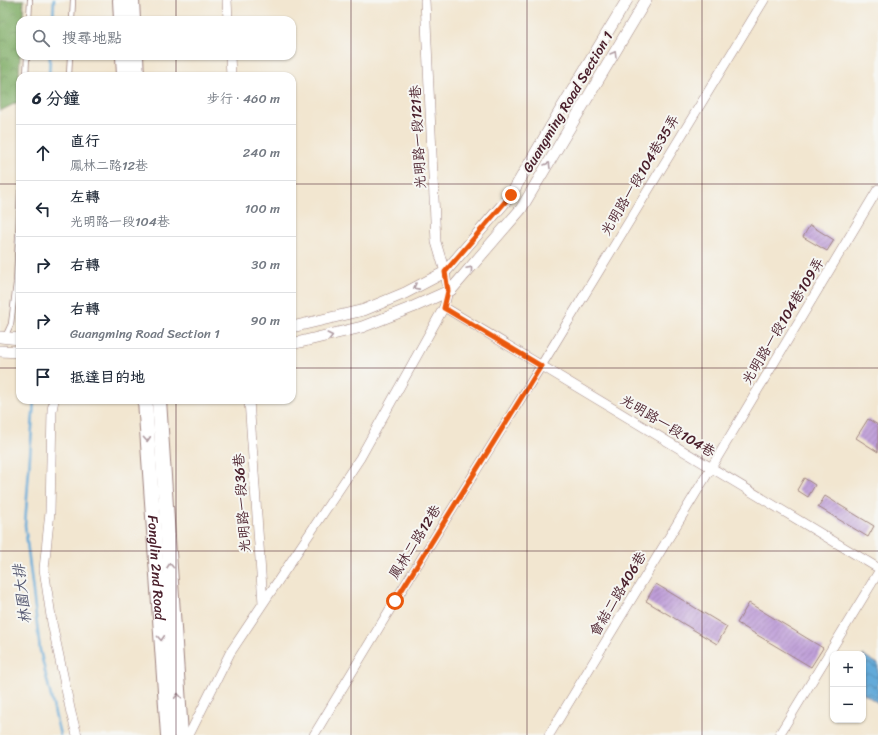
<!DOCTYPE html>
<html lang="zh-TW">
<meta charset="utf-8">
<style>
body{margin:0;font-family:Sriracha,"LXGW WenKai TC",sans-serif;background:#f2f2f3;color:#1f2937}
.controls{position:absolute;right:12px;bottom:12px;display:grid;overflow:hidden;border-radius:8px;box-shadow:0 1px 3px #0004}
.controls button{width:36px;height:36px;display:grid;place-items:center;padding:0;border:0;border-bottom:1px solid #e0e1e3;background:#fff;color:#1f2937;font:20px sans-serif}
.stop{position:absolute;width:12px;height:12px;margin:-9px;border:3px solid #ea580c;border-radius:50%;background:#fff}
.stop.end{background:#ea580c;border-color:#fff;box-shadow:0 1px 4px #0008}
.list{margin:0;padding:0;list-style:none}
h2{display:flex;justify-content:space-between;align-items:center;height:52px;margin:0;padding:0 16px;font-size:17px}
h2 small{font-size:13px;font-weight:400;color:#747a83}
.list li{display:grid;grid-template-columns:26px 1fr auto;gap:12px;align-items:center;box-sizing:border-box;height:56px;padding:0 16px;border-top:1px solid #e0e1e3}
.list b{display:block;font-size:15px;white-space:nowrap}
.list p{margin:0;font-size:13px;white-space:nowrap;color:#747a83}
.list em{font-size:13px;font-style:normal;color:#747a83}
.icon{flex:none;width:22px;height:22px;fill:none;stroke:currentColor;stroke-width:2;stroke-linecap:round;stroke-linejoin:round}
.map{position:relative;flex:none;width:878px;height:735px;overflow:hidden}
.search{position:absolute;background:#fff;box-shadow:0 1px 3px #0004;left:16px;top:16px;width:280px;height:44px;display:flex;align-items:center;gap:10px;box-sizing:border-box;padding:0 14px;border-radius:12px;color:#747a83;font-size:15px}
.panel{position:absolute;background:#fff;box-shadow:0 1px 3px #0004;left:16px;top:72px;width:280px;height:332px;border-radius:12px}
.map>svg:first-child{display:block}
.forest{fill:url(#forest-crowns);stroke:#646548}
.water{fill:url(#water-waves);stroke:#566482}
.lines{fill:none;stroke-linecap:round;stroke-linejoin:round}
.stream{stroke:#63aad9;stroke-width:2.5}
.building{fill:url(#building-hatch)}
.service-casing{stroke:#9e827e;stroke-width:6}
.minor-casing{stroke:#9e827e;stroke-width:10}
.tertiary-casing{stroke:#9e827e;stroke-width:12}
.primary-casing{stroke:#9e827e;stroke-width:16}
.service{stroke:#fff;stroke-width:4.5}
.minor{stroke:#fff;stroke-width:9}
.tertiary{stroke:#fff;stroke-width:11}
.primary{stroke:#fff;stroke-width:14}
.oneway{stroke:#ae9aa0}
.route{stroke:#ea580c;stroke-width:5}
.grid{fill:none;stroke:#4a1f2b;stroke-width:1;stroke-opacity:0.55}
.labels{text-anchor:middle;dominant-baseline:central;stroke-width:4;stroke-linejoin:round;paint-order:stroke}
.street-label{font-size:14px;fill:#4a1f2b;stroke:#f6f6f2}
.water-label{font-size:15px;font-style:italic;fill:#545771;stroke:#f6f6f2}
</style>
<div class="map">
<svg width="878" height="735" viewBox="0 0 878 735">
<defs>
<pattern id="forest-crowns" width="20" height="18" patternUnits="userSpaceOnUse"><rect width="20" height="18" fill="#7dab64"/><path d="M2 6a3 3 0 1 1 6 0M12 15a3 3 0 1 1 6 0" fill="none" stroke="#688b53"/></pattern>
<pattern id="water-waves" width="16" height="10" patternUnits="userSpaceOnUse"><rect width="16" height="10" fill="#63aad9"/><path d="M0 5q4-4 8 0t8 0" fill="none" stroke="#548ab0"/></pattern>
<pattern id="building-hatch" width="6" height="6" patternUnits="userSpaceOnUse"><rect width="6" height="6" fill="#be9dd8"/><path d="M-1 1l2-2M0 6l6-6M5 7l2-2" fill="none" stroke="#9c7faf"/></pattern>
</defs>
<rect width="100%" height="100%" fill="#f6f6f2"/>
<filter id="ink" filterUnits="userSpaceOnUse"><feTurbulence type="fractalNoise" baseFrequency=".025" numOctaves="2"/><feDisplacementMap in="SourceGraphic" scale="8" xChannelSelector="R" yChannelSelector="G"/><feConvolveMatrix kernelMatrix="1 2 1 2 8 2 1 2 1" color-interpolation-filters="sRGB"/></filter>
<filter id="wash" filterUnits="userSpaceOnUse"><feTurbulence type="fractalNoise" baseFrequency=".012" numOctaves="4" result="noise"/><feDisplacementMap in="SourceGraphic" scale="16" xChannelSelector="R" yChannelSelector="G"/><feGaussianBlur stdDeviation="0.9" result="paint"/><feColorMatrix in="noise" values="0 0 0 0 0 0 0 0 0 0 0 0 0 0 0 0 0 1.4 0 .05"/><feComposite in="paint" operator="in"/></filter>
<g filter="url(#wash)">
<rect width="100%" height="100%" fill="#f2e6d0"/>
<path class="forest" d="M0,0H24L23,20H20V56L18,102L0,111Z"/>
<path class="water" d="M863,655L878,664V703L863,693Z"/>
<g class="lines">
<path class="stream" d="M53,20L54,0
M49,76L50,56
M34,400L25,525L40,650L60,735"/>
</g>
<g id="blocks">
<path class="building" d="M810,225L834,240L827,251L803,237Z
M868,419L878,425V452L856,438Z
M804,478L815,485L808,497L797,490Z
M825,496L874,526L868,537L818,507Z
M656,584L727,627L717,644L646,601Z
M749,603L823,648L811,667L737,623Z"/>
</g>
</g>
<g filter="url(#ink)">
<use href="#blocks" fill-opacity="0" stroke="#9e827e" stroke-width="1"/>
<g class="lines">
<g class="service-casing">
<path id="service" d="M29,20L30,0
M72,20L73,0
M26,76L27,56
M69,76L70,56
M5,337L11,324L16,283L20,192"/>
</g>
<g class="minor-casing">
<path id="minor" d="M227,0L228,20
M230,56L231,76
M444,307L878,568
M54,400L52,410L50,512L44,569L52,623L71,713L77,735
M249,400L263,603
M189,735L230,653L360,458L444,307L448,291L445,272L436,242L425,0
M314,735L395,601L541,366L764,0
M549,735L711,468L878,189
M779,735L878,573"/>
</g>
<g class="tertiary-casing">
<path id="tertiary" d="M292,327L364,310L405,293L445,272L511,195L561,109L627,0
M0,337L20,339
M292,344L362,327L413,307L451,290L521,209L646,0
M0,351L20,352"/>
</g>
<g class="primary-casing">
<g id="primary">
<path d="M120,0L121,20"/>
<path d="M132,0L133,20"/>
<path d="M123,56L124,76"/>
<path d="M136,56L137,76"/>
<path id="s1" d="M145,400L168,735"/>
<path d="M159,400L181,735"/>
</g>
</g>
<use href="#service" class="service"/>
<use href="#minor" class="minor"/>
<use href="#tertiary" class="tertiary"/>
<use href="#primary" class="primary"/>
</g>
<defs><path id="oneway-chevron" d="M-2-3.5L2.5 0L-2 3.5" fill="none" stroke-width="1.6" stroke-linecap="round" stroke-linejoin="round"/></defs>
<g class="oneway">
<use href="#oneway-chevron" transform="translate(614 54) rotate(-59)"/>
<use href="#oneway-chevron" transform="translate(548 165) rotate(-59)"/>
<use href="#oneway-chevron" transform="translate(470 269) rotate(-49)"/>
<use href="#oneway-chevron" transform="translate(416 287) rotate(152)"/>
<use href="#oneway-chevron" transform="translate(330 336) rotate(-14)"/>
<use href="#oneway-chevron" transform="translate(147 439) rotate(86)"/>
<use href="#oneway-chevron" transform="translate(170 566) rotate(-94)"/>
<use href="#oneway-chevron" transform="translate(161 638) rotate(86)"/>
<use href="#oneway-chevron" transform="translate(178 696) rotate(-94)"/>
</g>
</g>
<g class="lines" filter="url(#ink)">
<path class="route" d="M395,601L541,366L444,308L448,291L445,272L511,195"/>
</g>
<path class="grid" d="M176,0V20M351,0V735M527,0V735M702,0V735M176,56V76M0,184H20M292,184H878M0,368H20M292,368H878M176,400V735M0,551H878"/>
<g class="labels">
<g class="street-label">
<text transform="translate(568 102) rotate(-59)">Guangming Road Section 1</text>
<text transform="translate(418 137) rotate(-93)">光明路一段121巷</text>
<text transform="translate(640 175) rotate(-59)">光明路一段104巷35弄</text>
<text transform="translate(783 321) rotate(-59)">光明路一段104巷109弄</text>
<text transform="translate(668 426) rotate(31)">光明路一段104巷</text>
<text transform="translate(242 503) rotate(-94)">光明路一段36巷</text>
<text transform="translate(415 542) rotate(-58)">鳳林二路12巷</text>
<text stroke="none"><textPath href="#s1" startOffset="168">Fonglin 2nd Road</textPath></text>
<text transform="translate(618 594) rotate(-59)">會結二路406巷</text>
</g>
<g class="water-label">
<text transform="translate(22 594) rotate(-97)">林園大排</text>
</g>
</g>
</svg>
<div class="controls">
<button>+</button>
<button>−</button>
</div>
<div class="stop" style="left:395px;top:601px"></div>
<div class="stop end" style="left:511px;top:195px"></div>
<div class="search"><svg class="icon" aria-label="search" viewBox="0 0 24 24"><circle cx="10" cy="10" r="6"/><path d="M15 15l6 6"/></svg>搜尋地點</div>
<section class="panel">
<h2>6 分鐘<small>步行 · 460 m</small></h2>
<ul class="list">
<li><svg class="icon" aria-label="ahead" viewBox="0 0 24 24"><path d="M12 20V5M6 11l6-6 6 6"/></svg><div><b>直行</b><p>鳳林二路12巷</p></div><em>240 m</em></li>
<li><svg class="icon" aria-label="left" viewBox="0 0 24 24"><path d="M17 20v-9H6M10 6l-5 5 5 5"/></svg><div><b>左轉</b><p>光明路一段104巷</p></div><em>100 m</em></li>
<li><svg class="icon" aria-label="right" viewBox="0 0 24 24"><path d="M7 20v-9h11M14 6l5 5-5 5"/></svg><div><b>右轉</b></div><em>30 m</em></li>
<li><svg class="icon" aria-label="right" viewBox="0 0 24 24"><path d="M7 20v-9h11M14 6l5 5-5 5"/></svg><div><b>右轉</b><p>Guangming Road Section 1</p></div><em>90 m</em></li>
<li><svg class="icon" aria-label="arrive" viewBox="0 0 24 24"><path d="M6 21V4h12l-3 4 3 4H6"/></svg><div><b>抵達目的地</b></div></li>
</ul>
</section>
</div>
